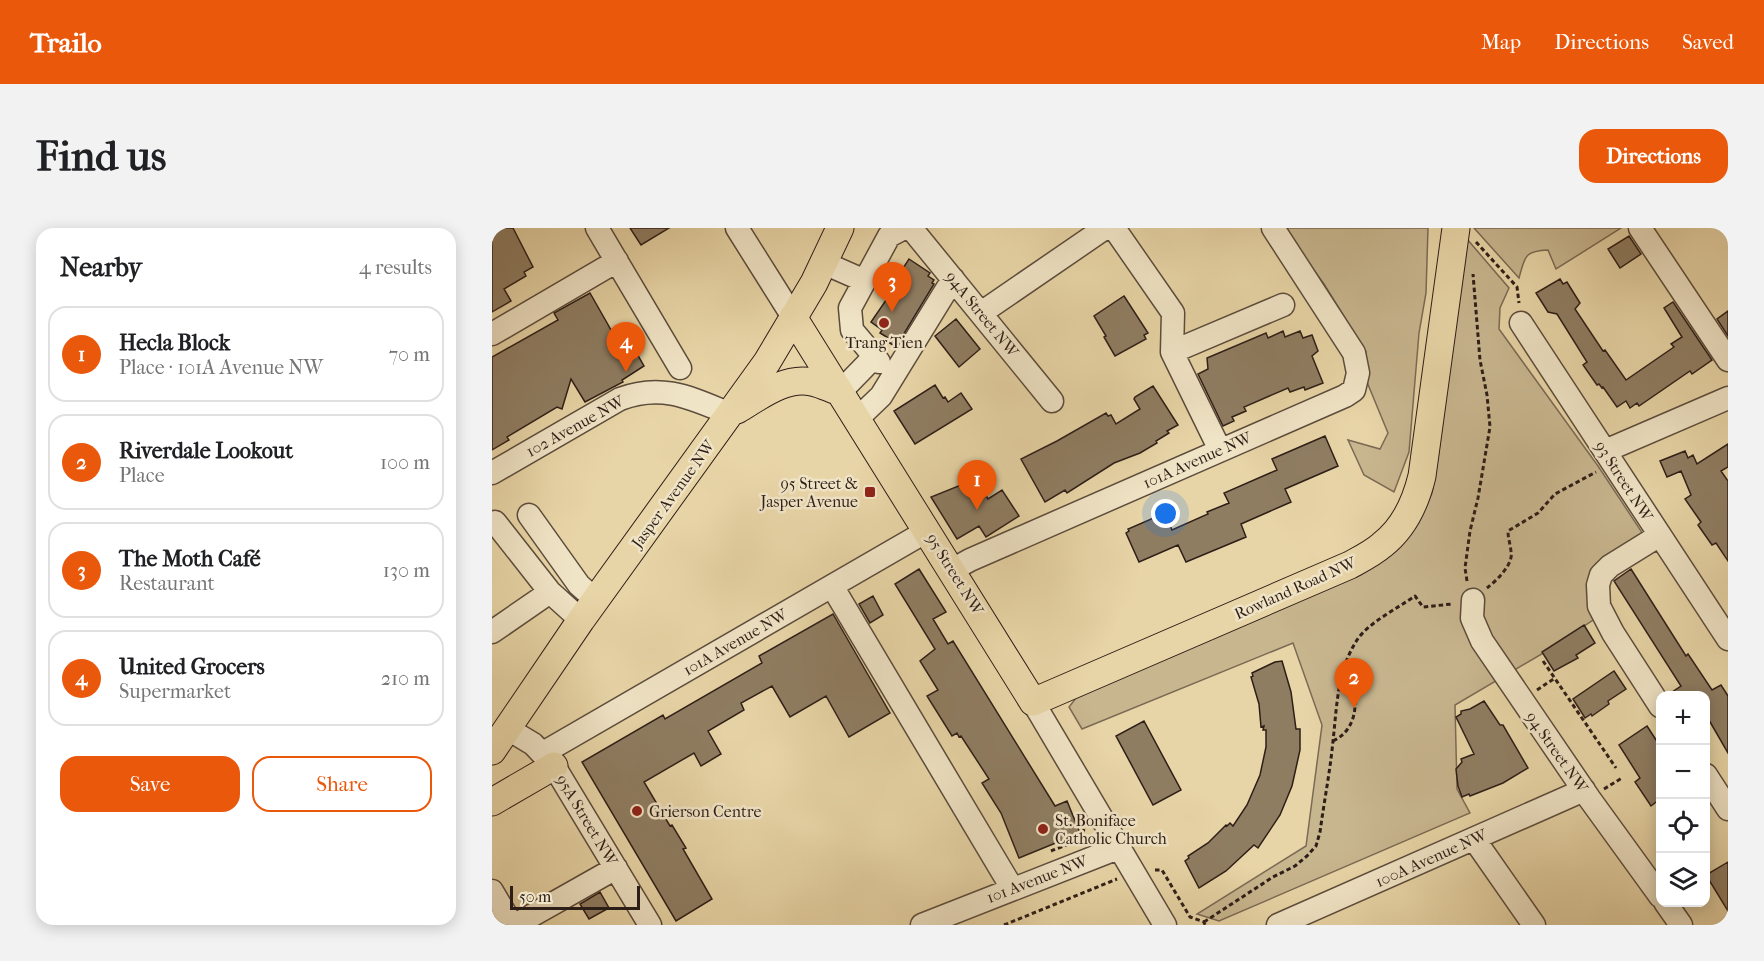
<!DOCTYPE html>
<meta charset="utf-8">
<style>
body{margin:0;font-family:"IM FELL French Canon",serif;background:#f2f2f2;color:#202124}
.controls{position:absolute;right:18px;bottom:18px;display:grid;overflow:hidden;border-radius:12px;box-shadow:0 3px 15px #0003}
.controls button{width:54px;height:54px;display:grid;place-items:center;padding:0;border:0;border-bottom:2px solid #e0e0e0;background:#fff;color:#202124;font:30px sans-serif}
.scale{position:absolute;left:18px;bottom:15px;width:130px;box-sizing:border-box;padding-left:6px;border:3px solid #2e1e18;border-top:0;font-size:16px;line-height:21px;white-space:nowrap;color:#2e1e18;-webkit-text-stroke:4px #f0e4c6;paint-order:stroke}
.you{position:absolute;left:674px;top:286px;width:21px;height:21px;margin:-15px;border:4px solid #fff;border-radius:50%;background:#1a73e8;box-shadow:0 0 0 9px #1a73e833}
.badge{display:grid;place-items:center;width:39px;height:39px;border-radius:50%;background:#ea580c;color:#fff;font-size:20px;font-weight:700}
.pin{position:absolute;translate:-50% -50px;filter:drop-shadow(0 2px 3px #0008)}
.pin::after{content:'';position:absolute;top:32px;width:21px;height:18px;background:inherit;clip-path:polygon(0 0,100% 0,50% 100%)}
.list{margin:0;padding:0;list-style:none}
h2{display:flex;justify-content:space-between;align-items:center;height:78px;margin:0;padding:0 24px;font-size:26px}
h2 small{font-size:20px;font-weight:400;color:#757577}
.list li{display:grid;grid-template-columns:39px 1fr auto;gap:18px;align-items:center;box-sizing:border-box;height:96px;margin:0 12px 12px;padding:0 12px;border:2px solid #e0e0e0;border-radius:18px}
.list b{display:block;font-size:22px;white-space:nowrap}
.list p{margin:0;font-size:20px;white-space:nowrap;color:#757577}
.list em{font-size:20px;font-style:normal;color:#757577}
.actions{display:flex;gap:12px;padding:18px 24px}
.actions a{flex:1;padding:14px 0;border:2px solid #ea580c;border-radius:18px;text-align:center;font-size:21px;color:#ea580c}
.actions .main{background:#ea580c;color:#fff}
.icon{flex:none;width:33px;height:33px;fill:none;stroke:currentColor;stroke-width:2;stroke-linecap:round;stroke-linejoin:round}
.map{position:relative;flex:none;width:1236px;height:697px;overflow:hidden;border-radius:18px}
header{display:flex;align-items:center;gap:36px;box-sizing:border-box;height:84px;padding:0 30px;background:#ea580c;color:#fff}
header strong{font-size:28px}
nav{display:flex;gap:33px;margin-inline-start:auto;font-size:21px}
.intro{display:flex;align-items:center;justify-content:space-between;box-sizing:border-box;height:144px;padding:0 36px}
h1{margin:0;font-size:42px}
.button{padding:15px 27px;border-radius:18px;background:#ea580c;color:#fff;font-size:21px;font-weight:700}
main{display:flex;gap:36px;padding:0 36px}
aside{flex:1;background:#fff;border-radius:18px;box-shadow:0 3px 15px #0003}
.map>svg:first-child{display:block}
.green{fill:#c8b68f;stroke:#7b6a54;stroke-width:1.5}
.building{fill:#8f7d62;stroke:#2e1e18;stroke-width:1.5}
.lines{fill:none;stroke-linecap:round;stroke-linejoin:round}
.minor-casing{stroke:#5c4c3c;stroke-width:25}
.major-casing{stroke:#2e1e18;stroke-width:29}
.path{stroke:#2e1e18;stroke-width:3;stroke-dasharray:4.5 3;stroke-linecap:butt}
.minor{stroke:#f0e4c6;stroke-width:22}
.major{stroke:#e8d5a7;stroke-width:27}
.poi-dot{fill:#8f2418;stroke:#f0e4c6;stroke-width:2}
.labels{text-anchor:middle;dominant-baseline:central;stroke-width:5;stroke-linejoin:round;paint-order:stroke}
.street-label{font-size:16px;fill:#2e1e18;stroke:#f0e4c6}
.poi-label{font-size:16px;fill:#2e1e18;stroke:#f0e4c6;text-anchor:start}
</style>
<header>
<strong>Trailo</strong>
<nav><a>Map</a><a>Directions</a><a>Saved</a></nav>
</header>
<div class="intro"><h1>Find us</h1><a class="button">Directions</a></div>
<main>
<aside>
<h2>Nearby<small>4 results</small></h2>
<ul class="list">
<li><span class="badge">1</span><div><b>Hecla Block</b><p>Place · 101A Avenue NW</p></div><em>70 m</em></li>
<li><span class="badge">2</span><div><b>Riverdale Lookout</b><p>Place</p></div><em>100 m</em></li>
<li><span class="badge">3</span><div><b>The Moth Café</b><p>Restaurant</p></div><em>130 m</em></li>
<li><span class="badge">4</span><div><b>United Grocers</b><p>Supermarket</p></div><em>210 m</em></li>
</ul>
<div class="actions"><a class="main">Save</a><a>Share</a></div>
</aside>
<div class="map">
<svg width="1236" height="697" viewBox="0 0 1236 697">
<rect width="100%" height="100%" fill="#e8d5a7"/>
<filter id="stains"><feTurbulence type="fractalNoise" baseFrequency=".00333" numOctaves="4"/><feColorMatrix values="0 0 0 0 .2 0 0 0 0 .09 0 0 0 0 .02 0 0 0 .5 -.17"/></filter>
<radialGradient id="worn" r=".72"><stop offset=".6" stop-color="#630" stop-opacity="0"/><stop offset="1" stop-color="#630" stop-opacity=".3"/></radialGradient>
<path class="green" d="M791,0H936L934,65L927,105L917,224L902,264L872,247L856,212L888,221L896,205L875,154L874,124L832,56Z
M982,0H1129L1064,41L1056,22C1032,23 1033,29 1027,50Z
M975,11L1017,60L1008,80L1007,101L1106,238L1151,306L1107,336L1104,390L1053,424L963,477L965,561L978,585L727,693L705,686L814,618L830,497L801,415L590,501L577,479L584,470L904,322L927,294L940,265L946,230Z"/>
<path class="building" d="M0,0H21L41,39L32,44L34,48L12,61L19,73L0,84Z
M138,0H177L149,17Z
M1137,8L1149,26L1128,40L1116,21Z
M417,31L438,45L436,48L442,52L440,55L442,56L404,119L396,114L398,111L388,105L390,102L379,94L401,62L398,60Z
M1068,51L1071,56L1075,54L1078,59L1088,75L1083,81L1111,123L1113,122L1134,152L1182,119L1179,116L1190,109L1172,80L1181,74L1220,132L1200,146L1198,143L1147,178L1145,175L1138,180L1134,173L1125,179L1111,159L1110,160L1107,156L1105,157L1091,137L1095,134L1065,86L1056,84L1044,65Z
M98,65L135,130L144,124L152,138L130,152L131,154L93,174L79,151L70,181L65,179L15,209L17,212L0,222V129L66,92L62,85Z
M632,68L656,105L652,107L654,111L623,128L612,109L614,108L602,88Z
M1236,83V108L1225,91Z
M464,91L488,121L467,139L443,108Z
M791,103L793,109L808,103L811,110L820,107L826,123L820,128L831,155L813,162L812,159L798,164L796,160L752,179L754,183L740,189L742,193L731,198L706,146L716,141L715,130L774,105L776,110Z
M443,157L451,170L453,169L456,174L469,165L480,181L423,216L402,183Z
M661,158L686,197L675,203L677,205L664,213L665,215L648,225L622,235L575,265L573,262L553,274L529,231L565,213L614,185L616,188L619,187L624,196L648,181L642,171L643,169Z
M833,208L846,238L793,261L799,274L749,296L754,309L694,334L686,317L647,334L634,305L637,303L636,301L673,285L680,302L716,286L715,284L737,275L732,265L785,242L780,231Z
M1236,216V239L1229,243L1236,253V333L1224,315L1220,317L1206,297L1209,294L1193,271L1199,267L1189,243L1175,249L1168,233L1193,223L1196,230L1201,227L1205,236Z
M484,251L496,271L510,262L527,288L494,309L487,298L465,311L439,269Z
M427,341L454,384L441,391L456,416L461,413L563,578L575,573L588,605L527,630L509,585L490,555L497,551L469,508L467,509L465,505L460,508L435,468L446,462L428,433L443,421L403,356Z
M1139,341L1194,428L1196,426L1220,462L1229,457L1236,468V525L1214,487V468L1177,466L1189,458L1122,353Z
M381,368L391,387L378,395L367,376Z
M341,386L398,485L357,509L334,468L298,489L280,458L249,475L252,482L216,503L229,526L209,538L202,525L152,554L178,598L180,597L194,620L191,621L220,671L184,693L90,534L171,487L173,491L270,435L267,428Z
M1092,397L1103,415L1084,427L1086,430L1062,443L1050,424Z
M790,433L799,464L804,501H808V522L800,558L788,587L766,620L762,617L734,643L707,660L693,633L697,630L696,628L716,615L734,597L735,598L738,595L741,598L755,577L768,547L774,519V502H771L772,498L769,499L767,476L759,449L761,448L760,445L783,434Z
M1122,443L1134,461L1116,473L1117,476L1100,488L1099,486L1093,490L1081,471Z
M992,473L1008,497H1011L1036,540L1011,555L978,568L977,566L970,569L966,558L964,541L970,534L969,531L982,526L964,489L969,486V483L978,481Z
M652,493L689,562L661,577L624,508Z
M1155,498L1168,518V571L1159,578L1143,554L1148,550L1127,517Z
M1236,634V683L1214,647Z
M108,664L117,680L97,691L88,676Z"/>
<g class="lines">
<g class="minor-casing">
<path id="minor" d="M105,0L188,140
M245,0L301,89
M419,0L560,173
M622,0L681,85L680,124
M1148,0L1236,132
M332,35L373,53
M489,85L613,0
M1029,95L1236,411
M0,106L125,33
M387,134L360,102L358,80L397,8L412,0
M348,164L382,129
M365,191L389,168L461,51
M728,222L680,124L791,77
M1113,223L1236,170
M0,245L128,171C170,155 199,170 238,186
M37,287L87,357L104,372
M0,296L3,294L58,364
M1168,307L1118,338L1109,347L1106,357L1107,378L1121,405L1168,478
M460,342L478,332L853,168L862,162L866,145L862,125L781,0
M340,358L520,660
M981,372L980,390L990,413L1097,570L1168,668
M0,404L58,364L89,392
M541,474L673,697
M16,501L41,516L62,538L158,697
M51,525L435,303
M1214,547L1236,581
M982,611L1042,697
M0,663L20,697
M1173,674L1189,697
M23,697L124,640
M430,697L626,620
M786,697L1092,562"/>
</g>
<g class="major-casing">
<path id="major" d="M301,89L541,474L858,337C869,331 881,325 890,317C912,300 924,273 930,248L964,0
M245,182C267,169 293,148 320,154C330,156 339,161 348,164
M0,523L89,392L275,134L322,55L348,0
M0,574L62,538"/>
</g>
<path class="path" d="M984,14L1025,59L1027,75
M975,353L973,340L978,303L986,270L998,199L995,167L988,132L981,46
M995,360C1005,352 1022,336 1019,323C1018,315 1016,310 1016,303L1046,285L1063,266L1104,244
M1051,433L1124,540
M1045,462L1063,450
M841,513C869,500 868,462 851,442
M1112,561L1130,550
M559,623C571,618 588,614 592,601
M663,642H670L698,689L712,694L713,697
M712,694L781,649L803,638L815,628L824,618L828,604C832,574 838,544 841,513C845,478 845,443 865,412C876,395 906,380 923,368L931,379L960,376
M512,697L625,651"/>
<use href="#minor" class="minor"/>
<use href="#major" class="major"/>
</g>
<g class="poi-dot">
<circle cx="392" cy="95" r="6"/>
<rect x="372" y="258" width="12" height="12" rx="3"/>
<circle cx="145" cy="583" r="6"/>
<circle cx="551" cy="601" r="6"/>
</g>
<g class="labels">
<g class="street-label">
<text transform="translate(490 86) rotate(51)">94A Street NW</text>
<text transform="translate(83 198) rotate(-29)">102 Avenue NW</text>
<text transform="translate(705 232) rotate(-24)">101A Avenue NW</text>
<text transform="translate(1132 253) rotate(57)">93 Street NW</text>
<text transform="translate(181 266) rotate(-54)">Jasper Avenue NW</text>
<text transform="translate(463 346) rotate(58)">95 Street NW</text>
<text transform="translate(803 360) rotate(-24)">Rowland Road NW</text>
<text transform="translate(243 414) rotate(-30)">101A Avenue NW</text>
<text transform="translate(1065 524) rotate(55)">94 Street NW</text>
<text transform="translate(95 592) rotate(59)">95A Street NW</text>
<text transform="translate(939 630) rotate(-24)">100A Avenue NW</text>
<text transform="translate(545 651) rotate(-21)">101 Avenue NW</text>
</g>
<g class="poi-label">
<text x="392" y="114" text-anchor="middle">Trang Tien</text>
<text x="366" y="255" text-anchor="end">95 Street &amp;<tspan x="366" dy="18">Jasper Avenue</tspan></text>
<text x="157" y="583">Grierson Centre</text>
<text x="563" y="592">St. Boniface<tspan x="563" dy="18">Catholic Church</tspan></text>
</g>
</g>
<rect width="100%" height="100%" filter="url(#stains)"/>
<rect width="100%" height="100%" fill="url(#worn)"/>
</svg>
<div class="controls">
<button>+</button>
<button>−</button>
<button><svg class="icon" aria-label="locate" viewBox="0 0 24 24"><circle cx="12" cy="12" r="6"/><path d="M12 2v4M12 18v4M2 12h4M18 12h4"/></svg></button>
<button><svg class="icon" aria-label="layers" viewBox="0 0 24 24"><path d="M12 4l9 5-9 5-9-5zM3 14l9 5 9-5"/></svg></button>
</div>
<div class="scale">50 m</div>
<div class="you"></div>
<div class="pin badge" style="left:485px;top:282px">1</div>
<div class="pin badge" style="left:862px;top:480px">2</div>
<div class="pin badge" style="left:400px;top:84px">3</div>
<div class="pin badge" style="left:134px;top:144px">4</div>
</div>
</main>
